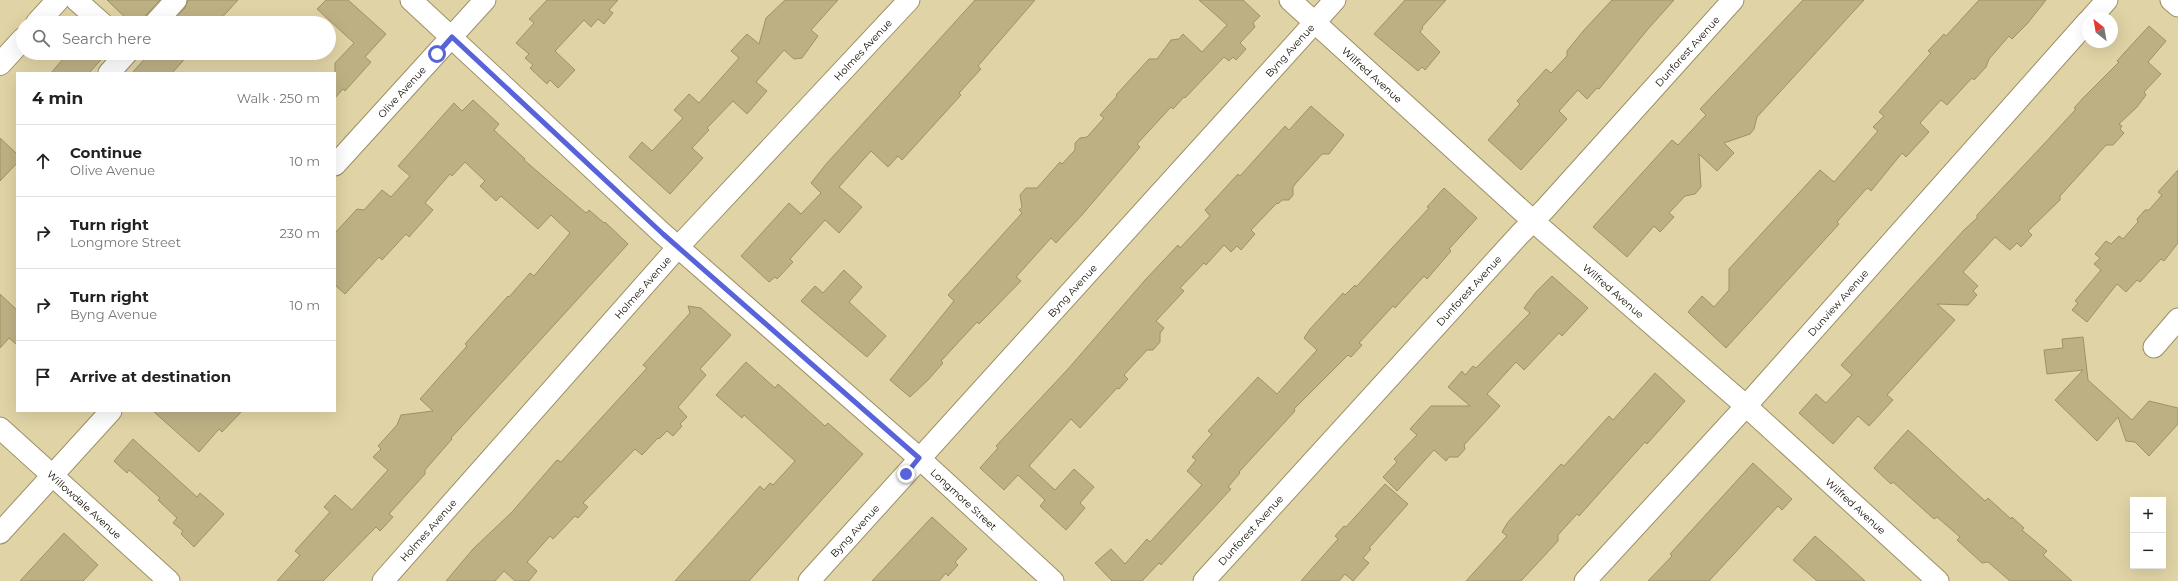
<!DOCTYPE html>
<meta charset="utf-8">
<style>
body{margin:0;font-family:Montserrat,sans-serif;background:#f6f6f6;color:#222}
.controls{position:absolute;right:12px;bottom:12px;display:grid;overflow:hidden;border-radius:0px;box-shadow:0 4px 16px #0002}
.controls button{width:36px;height:36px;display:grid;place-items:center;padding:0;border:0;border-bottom:1px solid #e0e0e0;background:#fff;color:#222;font:20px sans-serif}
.compass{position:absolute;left:2082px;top:12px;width:36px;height:36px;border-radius:50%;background:#fff;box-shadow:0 4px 16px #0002;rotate:329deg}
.stop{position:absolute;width:12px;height:12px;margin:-9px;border:3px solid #5863da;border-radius:50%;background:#fff}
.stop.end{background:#5863da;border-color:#fff;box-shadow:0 1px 4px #0008}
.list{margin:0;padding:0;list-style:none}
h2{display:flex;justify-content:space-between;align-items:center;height:52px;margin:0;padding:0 16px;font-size:17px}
h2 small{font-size:13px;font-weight:400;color:#767676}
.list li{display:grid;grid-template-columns:26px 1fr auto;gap:12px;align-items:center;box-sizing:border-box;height:72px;padding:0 16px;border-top:1px solid #e0e0e0}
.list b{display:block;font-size:15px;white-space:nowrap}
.list p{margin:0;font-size:13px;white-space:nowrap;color:#767676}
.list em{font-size:13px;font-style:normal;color:#767676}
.icon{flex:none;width:22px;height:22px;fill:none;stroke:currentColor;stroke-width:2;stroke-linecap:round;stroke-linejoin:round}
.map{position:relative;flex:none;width:2178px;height:581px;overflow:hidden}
.search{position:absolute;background:#fff;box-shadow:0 4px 16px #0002;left:16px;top:16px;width:320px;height:44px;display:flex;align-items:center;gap:10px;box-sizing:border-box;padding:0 14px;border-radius:22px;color:#767676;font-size:15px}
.panel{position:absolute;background:#fff;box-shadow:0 4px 16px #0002;left:16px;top:72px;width:320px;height:340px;border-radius:0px}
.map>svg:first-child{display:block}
.building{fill:#bdb184;stroke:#9d9266}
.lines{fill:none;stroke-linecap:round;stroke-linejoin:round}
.minor-casing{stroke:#9c9064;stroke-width:23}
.major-casing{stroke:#9c9064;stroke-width:24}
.minor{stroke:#fff;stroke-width:21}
.major{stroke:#fff;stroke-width:22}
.route{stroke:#5863da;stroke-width:5}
.labels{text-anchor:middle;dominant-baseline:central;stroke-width:4;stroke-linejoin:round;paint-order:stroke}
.street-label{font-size:10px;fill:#0f0b00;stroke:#fbf5dd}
</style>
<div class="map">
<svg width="2178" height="581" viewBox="0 0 2178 581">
<rect width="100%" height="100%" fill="#e0d4a6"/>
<path class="building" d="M107,0H160L146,15L143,23H131Z
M188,0H238L217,23H171L185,8Z
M326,0H348L386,34L365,57L371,62L345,91L343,89L335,98V63L354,43L317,9Z
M547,0H618L609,10L613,13L604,24L598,19L591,27L584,20L555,51L575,70L558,88L550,80L547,84L530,68L533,65L525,58L529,54L516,43L534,23L529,19Z
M785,0H838L811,30L818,36L802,58L794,59L784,50L756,82L767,91L747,114L733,101L707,128L709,130L692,148L703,158L670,194L629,157L642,142L652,151L683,118L674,110L689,94L699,103L739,58L731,51L747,34L759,44L766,18Z
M975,0H1035L978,66L981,69L959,93L961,95L902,160L898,156L888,167L871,151L839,187L862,207L839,233L825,220L790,259L793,262L777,279L775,277L769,282L741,256L789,203L801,214L821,193L811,183L827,163Z
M1199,0H1243L1260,16L1253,23L1255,27L1240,43L1246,49L1236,60L1233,57L1229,61L1224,57L1185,98L1184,97L1173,109L1171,107L1137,144L1140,147L1081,216L1056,243L1051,238L1016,277L1021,281L979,324L977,322L941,361L943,363L929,379L910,397L890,380L954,301L948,295L1022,213L1019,210L1022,207L1020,195L1026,188H1037L1060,162L1062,164L1075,150V143L1080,138L1087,137L1104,118L1100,115L1117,96L1116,95L1149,59H1157L1171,40L1179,39L1183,34L1202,52L1227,25Z
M1405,0H1446L1422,27L1423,28L1420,32L1440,52L1425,70L1422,67L1418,71L1374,34Z
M1612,0H1674L1648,29L1599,89L1597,88L1587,99L1578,90L1559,111L1567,119L1521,170L1488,140L1520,104L1517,101L1546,69L1551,73L1567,56V51L1584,30Z
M1803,0H1864L1757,117L1754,129L1750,134L1724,143L1734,153L1717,171L1699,154L1701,187L1695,194L1685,196L1669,213L1674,217L1660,232L1654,226L1627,257L1593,227L1672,140L1678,145L1706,115L1700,109Z
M1979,0H2046L2027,24L2012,39L2009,36L1989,59L1986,67L1974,80L1972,78L1947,105L1941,100L1920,123L1929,132L1906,157L1902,153L1871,191L1868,188L1866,189L1837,222L1839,224L1726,348L1688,312L1702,296L1714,307L1729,290V269L1820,170L1834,182L1878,131L1873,127L1884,116L1879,112L1931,53L1928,51L1944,34L1946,36Z
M2149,26L2166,41L2148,62L2161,74L2144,92L2146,95L2137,107L2119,124L2122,126L2120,129L2124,133L2113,145H2106L2060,196V200L2028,231L2032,235L2021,247L2017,243L2010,250L1995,237L1963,272L1978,286L1973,291L1977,295L1968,305L1937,304L1955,320L1887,395L1893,400L1869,426L1858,416L1833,444L1799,413L1816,394L1826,403L1852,375L1841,365L1964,230L1977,218V215L2043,145L2076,109L2074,108L2084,97L2119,62L2117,61L2125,52Z
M68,53H107L89,73H51Z
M150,53H190L172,73H132Z
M473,100L499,124L494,130L525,159L524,160L586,213L589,210L604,223L605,222L628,244L451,438L452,439L425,470V474L389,514L393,517L380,531L376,527L323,581H277L300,555L295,551L330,512L324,507L335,495L352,510L388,470L373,457L381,449L378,446L397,425L401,415L433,411L420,399L467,346L465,344L508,296L509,297L530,273L534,276L570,233L551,215L538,229L501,196L496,201L480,186L485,181L465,162L452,176L450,174L425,203L433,210L409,237L406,234L382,260L379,257L345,294L335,285V233L357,209L364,210L382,190L391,197L410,176L398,166L454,103L462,111Z
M1311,106L1344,135L1332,150L1329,154H1322L1296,183L1293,187V195L1289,200H1282L1278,204L1277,203L1251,230L1255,234L1241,250L1237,246L1231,252L1224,245L1206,265L1204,263L1180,288L1184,291L1156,321L1164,328L1160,333V342L1153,350H1147L1124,375L1128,379L1119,389L1117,388L1080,428L1071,419L1029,466L1055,490L1074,469L1094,487L1080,503L1085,508L1066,530L1040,506L1045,500L1018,475L1004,490L980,468L998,448L996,446L1068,369L1146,279L1178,245L1180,248L1210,216L1205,210L1238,174L1240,176L1285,126L1289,130Z
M0,138L17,154V163L0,181Z
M2178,170V243L2164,261L2161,259L2140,282L2137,280L2126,292L2117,284L2087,322L2072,310L2078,303L2075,301L2101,270L2094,264L2100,258L2095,254L2106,241L2111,244L2119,236L2123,239L2138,222L2137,219L2145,210H2149L2162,195L2158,192Z
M1444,188L1477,218L1449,249L1451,251L1427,279L1424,276L1395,308L1393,306L1359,343L1362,345L1351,357L1348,355L1294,409L1295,411L1239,472L1240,473L1228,487L1231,489L1161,565L1159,563L1142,581H1112L1095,563L1111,549L1125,564L1147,539L1150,542L1202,485L1187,471L1196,460L1192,457L1212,434L1208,431L1258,377L1277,394L1317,350L1304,338L1310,329L1343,293L1345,295L1355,285L1356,287L1429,208L1427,207Z
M844,270L862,287L849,302L886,336L867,357L801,301L815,286L823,293Z
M1552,276L1588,308L1562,336L1559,333L1524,370L1516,362L1487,394L1500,406L1464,445L1465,449L1458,457H1449L1446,461L1434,450L1397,491L1383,477L1397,462L1394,459L1417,435L1410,429L1431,406H1470L1448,387L1462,371L1465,375L1473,366L1476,368L1530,313L1524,308L1536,292Z
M0,294L17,310V345L9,338L0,348Z
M688,306L701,308L731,335L700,369L706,375L678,407L687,417L680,424L682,426L673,436L667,431L659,439L658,438L642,455L635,449L583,503L588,507L578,518L575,516L553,539L550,536L527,562L537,571L529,581H515L504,571L495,581H446L473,549L512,512L557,460L561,462L647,368L643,365L690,313Z
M2083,337L2088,380L2132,420L2149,401L2178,408V424L2149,456L2135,442L2126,441L2118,417L2097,441L2055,400L2083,370L2047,374L2044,350L2063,348L2062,339Z
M746,362L775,388L778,384L825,426L828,423L863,454L749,581H675L760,486L764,490L770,483L773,485L795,461L744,415L742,418L716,395Z
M1655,373L1685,401L1647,444L1645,442L1579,516L1577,514L1558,535V541L1521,581H1466L1507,536L1502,532L1508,522L1561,464L1564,466L1609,416L1613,420Z
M153,411H242L222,432L219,429L199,452Z
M1908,430L1985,501L1988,498L2011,519L2012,517L2024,528L2022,530L2047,551L2043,555L2072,581H2010L1988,562L1982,563L1957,540L1960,537L1937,517L1934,519L1893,482L1891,484L1874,468Z
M133,439L197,497L200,493L224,514L194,547L181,534L183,531L173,523L177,518L158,500L160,498L129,470L127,473L114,461Z
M1753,463L1792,499L1782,510L1778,506L1709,581H1648L1672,556L1670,554Z
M1385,484L1408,504L1369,548L1371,549L1363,558L1369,563L1353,581L1345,574L1339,581H1301L1338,539L1335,536L1344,526L1346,527Z
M932,517L967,549L955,562L958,565L948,576L946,573L939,581H872Z
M64,533L98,565L83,581H20Z
M1815,536L1839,557L1865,581H1817L1793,560Z"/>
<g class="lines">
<g class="minor-casing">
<g id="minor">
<path d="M76,0L102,23"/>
<path id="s1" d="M411,0L663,234L919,458L1053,581"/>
<path id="s2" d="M1290,0L1533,221L1746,406L1938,581"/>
<path d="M2171,0L2178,6"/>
<path d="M2091,18L2107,0"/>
<path d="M155,23L176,0"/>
<path d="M109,73L127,53"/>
<path id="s3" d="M335,165L485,0"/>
<path d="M2154,347L2178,319"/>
<path id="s4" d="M0,428L169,581"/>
<path d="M0,533L111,411"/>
<path id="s5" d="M383,581L679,246L909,0"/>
<path id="s6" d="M809,581L1335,0"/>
<path id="s7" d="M1204,581L1520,234L1545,209L1733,0"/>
<path id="s8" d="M1585,581L1746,406L2088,21"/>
</g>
</g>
<g class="major-casing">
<path id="major" d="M37,23L58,0
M0,64L23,39"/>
</g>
<use href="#minor" class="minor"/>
<use href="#major" class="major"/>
</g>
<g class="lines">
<path class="route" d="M437,54L452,37L663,234L919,458L906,474"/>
</g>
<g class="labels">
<g class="street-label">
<text stroke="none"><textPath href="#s5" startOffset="716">Holmes Avenue</textPath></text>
<text stroke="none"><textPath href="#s6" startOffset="716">Byng Avenue</textPath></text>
<text stroke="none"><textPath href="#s7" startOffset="717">Dunforest Avenue</textPath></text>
<text stroke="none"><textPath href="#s2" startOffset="111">Wilfred Avenue</textPath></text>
<text stroke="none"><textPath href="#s3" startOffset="99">Olive Avenue</textPath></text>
<text stroke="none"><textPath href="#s5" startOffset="392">Holmes Avenue</textPath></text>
<text stroke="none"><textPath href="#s6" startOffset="392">Byng Avenue</textPath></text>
<text stroke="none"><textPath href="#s7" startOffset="393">Dunforest Avenue</textPath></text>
<text stroke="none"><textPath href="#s2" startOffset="435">Wilfred Avenue</textPath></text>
<text stroke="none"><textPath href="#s8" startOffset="376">Dunview Avenue</textPath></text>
<text stroke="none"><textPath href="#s1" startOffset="745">Longmore Street</textPath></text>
<text stroke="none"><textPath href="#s4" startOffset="114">Willowdale Avenue</textPath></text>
<text stroke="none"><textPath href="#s2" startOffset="759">Wilfred Avenue</textPath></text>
<text stroke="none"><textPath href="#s5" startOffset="68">Holmes Avenue</textPath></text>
<text stroke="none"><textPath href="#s7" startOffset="69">Dunforest Avenue</textPath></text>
<text stroke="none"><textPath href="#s6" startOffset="68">Byng Avenue</textPath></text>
</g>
</g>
</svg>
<div class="controls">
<button>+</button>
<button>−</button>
</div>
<svg class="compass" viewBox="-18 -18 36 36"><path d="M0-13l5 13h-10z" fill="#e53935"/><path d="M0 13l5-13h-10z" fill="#767676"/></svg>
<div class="stop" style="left:437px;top:54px"></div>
<div class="stop end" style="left:906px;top:474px"></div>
<div class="search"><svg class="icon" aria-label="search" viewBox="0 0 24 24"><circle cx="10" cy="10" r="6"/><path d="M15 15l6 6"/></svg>Search here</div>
<section class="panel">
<h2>4 min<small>Walk · 250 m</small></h2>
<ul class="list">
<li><svg class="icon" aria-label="ahead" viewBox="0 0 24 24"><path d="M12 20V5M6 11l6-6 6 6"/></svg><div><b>Continue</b><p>Olive Avenue</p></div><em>10 m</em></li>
<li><svg class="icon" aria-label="right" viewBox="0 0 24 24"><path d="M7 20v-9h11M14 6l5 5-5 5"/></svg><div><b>Turn right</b><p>Longmore Street</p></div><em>230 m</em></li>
<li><svg class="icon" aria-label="right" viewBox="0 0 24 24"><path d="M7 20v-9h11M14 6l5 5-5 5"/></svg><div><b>Turn right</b><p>Byng Avenue</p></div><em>10 m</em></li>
<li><svg class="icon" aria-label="arrive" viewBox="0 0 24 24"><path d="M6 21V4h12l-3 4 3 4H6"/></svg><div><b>Arrive at destination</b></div></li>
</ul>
</section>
</div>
